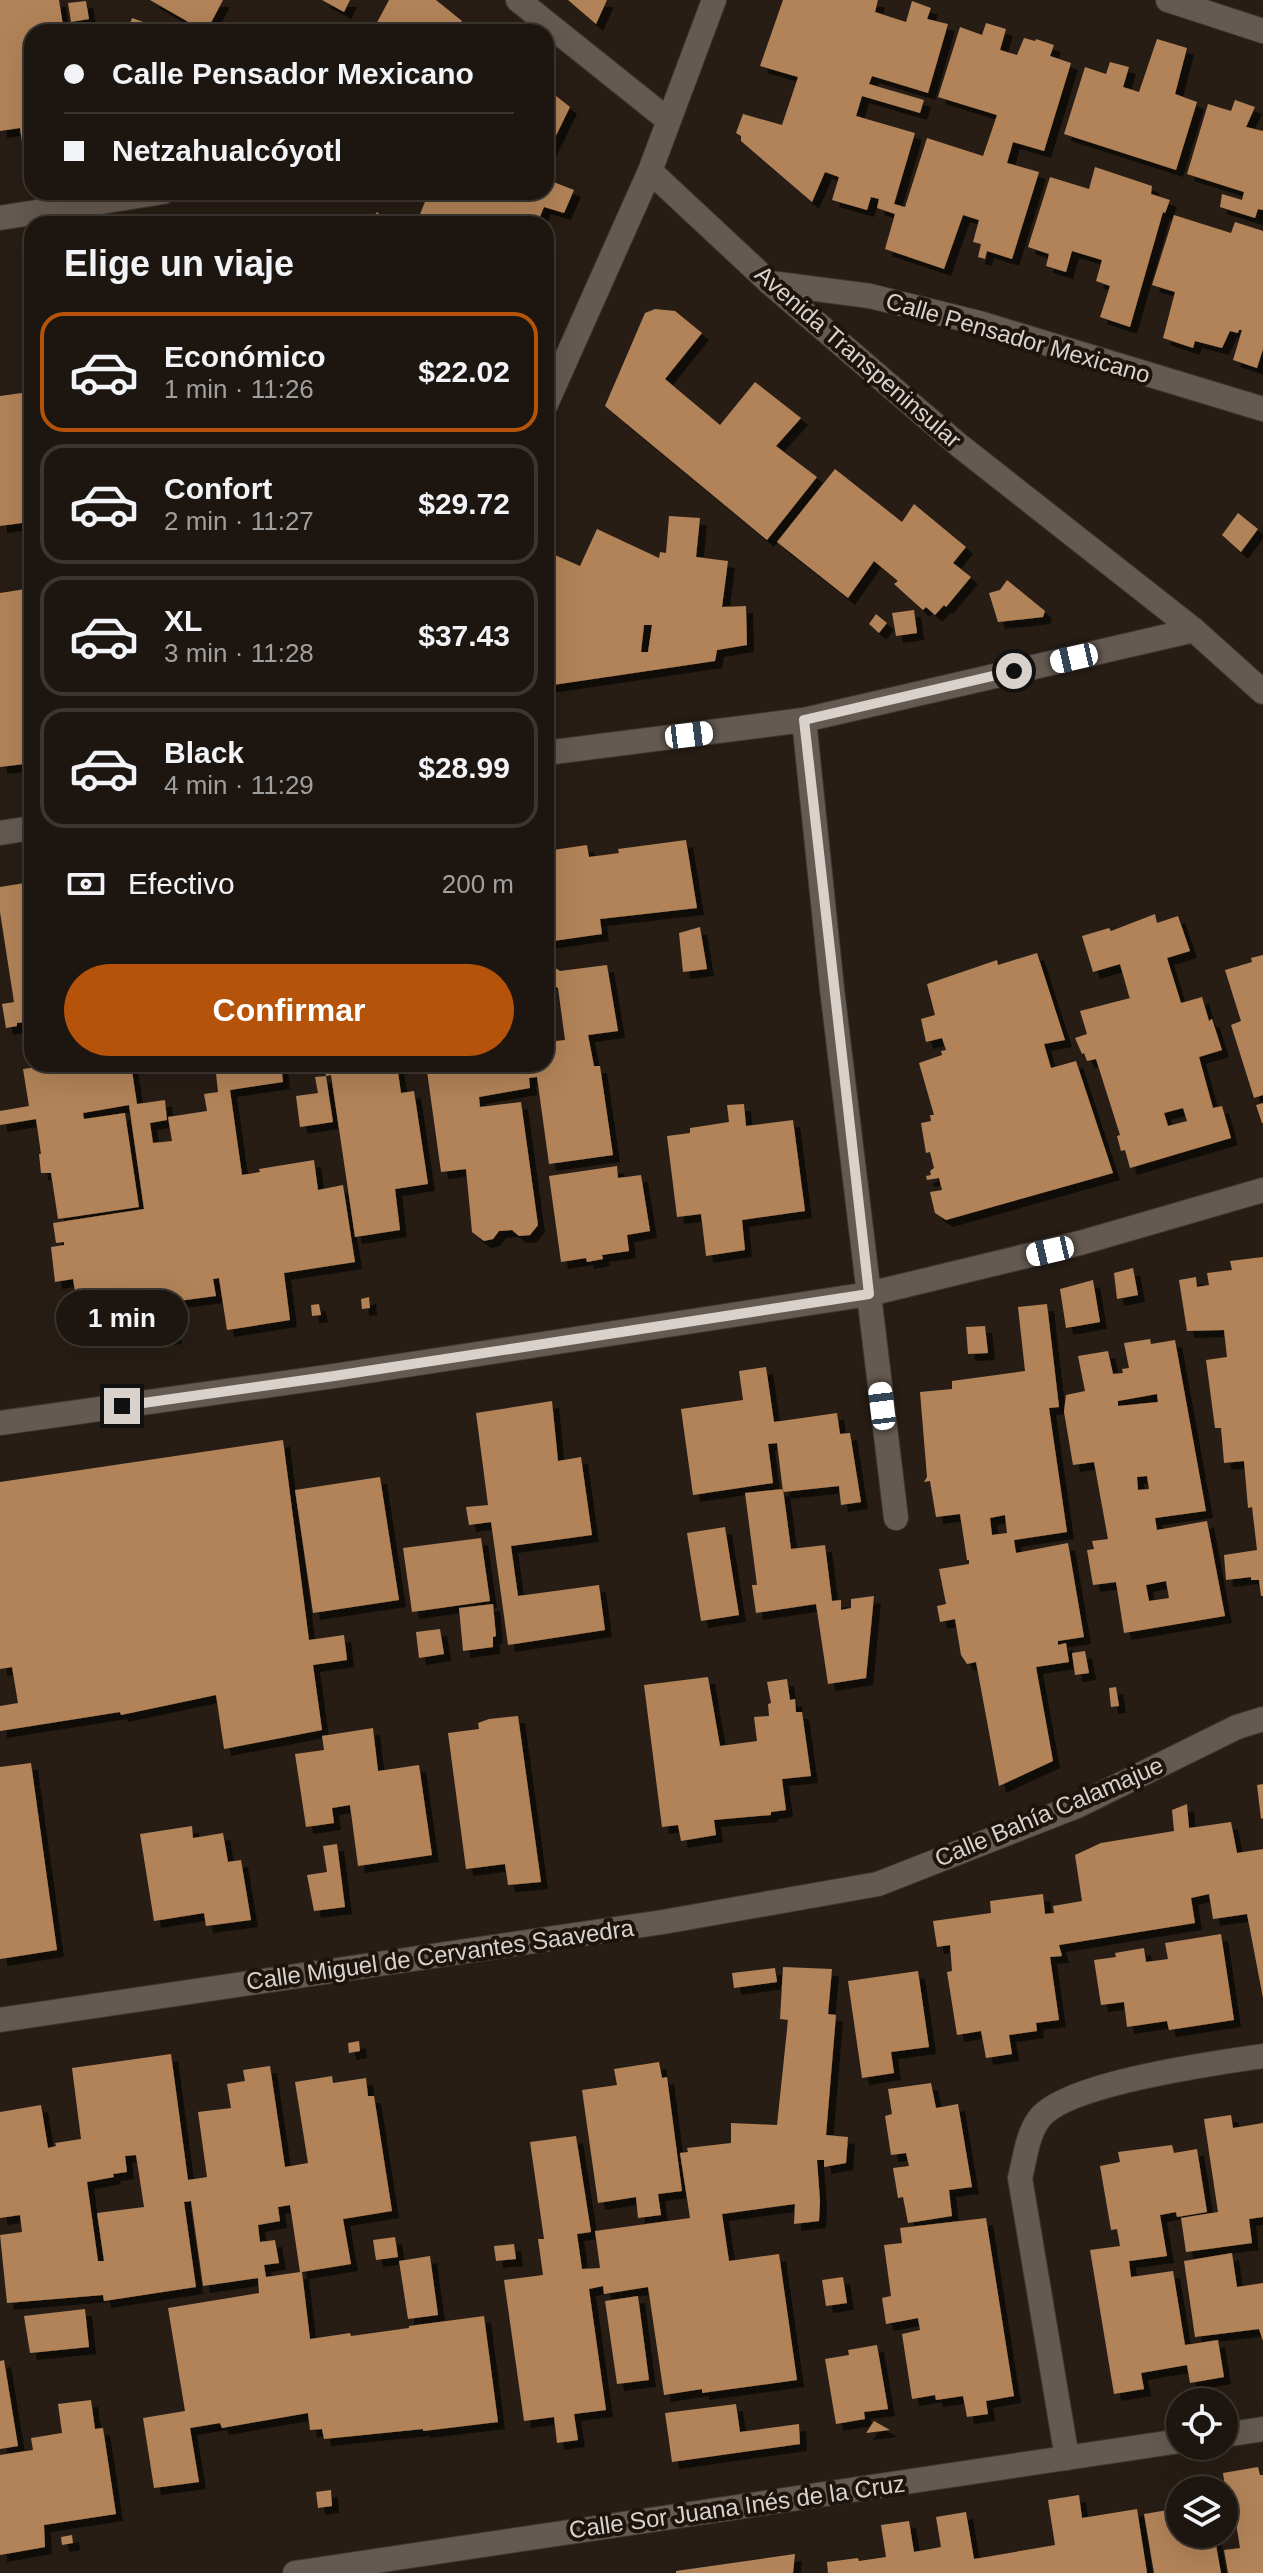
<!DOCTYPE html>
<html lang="es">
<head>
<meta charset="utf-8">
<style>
  :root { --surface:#1d1610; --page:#251f19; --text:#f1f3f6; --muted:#a09f9f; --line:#3b3530; --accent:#b45309 }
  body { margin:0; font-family:Helvetica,sans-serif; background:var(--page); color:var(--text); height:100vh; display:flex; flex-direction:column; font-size:30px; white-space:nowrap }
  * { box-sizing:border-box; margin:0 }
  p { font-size:26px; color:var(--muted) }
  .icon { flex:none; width:44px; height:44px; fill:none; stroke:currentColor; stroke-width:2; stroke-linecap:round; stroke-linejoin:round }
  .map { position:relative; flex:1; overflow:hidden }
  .side { position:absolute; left:24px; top:216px; width:530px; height:856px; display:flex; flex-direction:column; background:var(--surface); border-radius:24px; box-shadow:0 8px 32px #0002,0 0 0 2px var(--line) }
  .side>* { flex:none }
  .guide { position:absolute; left:24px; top:24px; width:530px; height:176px; border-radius:24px; box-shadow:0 8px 32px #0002,0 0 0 2px var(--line); display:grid; align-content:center; height:176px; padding:0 40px; background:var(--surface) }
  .controls { position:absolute; left:1166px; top:2388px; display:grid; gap:16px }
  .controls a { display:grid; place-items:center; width:72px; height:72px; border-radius:50%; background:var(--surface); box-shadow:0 8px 32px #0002,0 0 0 2px var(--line); font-size:40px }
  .end { position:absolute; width:36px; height:36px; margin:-18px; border:10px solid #d8d1cc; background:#111; box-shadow:0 0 0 4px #111 }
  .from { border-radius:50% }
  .bubble { position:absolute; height:56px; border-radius:28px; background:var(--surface); box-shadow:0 8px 32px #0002,0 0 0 2px var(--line); font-size:26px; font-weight:700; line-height:56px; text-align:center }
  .car { position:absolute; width:24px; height:48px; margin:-24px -12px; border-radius:10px; box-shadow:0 0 6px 2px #0007; background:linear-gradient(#fff 24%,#345 0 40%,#fff 0 76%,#345 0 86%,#fff 0) }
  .guide b { display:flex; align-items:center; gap:28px; height:76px; font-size:30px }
  .guide b+b { border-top:2px solid var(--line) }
  .guide i { width:20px; height:20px; background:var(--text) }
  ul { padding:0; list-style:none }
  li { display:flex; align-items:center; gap:24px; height:120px; margin:0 16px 12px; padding:0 24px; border:4px solid var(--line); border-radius:24px }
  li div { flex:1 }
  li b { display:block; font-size:30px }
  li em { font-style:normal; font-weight:700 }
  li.on { border-color:var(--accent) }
  li>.icon { width:72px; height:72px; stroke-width:1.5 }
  h2 { padding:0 40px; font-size:36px; line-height:96px }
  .pay { display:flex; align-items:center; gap:20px; height:88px; padding:0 40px; font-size:30px }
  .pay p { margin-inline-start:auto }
  .primary-button { display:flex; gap:16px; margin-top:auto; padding:16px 40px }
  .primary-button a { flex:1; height:92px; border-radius:48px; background:var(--accent); color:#fff; font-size:32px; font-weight:700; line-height:92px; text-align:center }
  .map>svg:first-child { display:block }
</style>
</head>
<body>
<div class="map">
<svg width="1263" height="2573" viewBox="0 0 1263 2573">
  <defs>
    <filter id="shadow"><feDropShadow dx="7" dy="7" stdDeviation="0" flood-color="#0009"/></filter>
  </defs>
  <rect width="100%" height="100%" fill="#271d15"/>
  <path fill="#b28358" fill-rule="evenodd" filter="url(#shadow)" d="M0,0H59L64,32H32V141L22,142L20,128L0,131Z
    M150,0H223L206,32Z
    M322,0H350L344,12Z
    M389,0H436L462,21L454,32H372Z
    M568,0H607L596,24Z
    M783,0H878L875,12L906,22L912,1L931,8L927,19L948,24L928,93L872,76L869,84L924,100L920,113L862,96L856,116L915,133L894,204L905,207L927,138L983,156L997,115L938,97L960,27L982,35L986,23L1006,29L1000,50L1017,55L1024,38L1035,41L1036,39L1054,45L1050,56L1071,63L1044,151L1013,142L1007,163L1039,172L1012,259L987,251L985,259L978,257L981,244L973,242L979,220L963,215L944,269L885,249L895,214L877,208L879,199L871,197L867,210L832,200L839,177L825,172L812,202L741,141V136L736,133L743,114L782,125L798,77L760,66Z
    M86,1L89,19L71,22L68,3Z
    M132,18L146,23L142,32H127Z
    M1157,39L1187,48L1175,94L1197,102L1176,170L1064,134L1085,67L1106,74L1110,62L1129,67L1123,87L1139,92Z
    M546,88L570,107L546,156Z
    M1235,100L1255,107L1246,127L1263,131V210L1258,209L1255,218L1220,207L1222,194L1242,200L1244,192L1187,174L1208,104L1231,111Z
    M1095,167L1152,186L1151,194L1170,200L1165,213L1163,212L1130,327L1100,317L1110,286L1096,281L1102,260L1072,251L1066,272L1046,266L1049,254L1028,247L1050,177L1089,189Z
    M546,179L574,190L564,213L544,207L537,224H416L429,192H546Z
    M377,212L391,224H368Z
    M1174,215L1231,233L1235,222L1263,231V349L1257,368L1233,360L1242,330H1239L1238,333L1230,331L1222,348L1195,341L1193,348L1163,338L1175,292L1152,285Z
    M655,309L675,311L702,333L665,379L720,425L755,382L801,418L776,446L817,477L767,540L605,406L645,313Z
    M22,393L28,440L32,439V491L25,492L29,522L0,526V396Z
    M835,469L902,522L914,504L966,547L953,563L971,577L946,607L944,605L935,615L926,607L923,610L894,584L898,581L874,561L848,598L777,542Z
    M1238,513L1258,529L1241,552L1222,535Z
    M669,516L700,518L696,557L728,561L722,607L746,606L747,645L717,650L715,661L546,686V556L555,555L580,566L597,529L659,558L660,552L666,553ZM644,625H652L648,652H641Z
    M1007,580L1045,611L1043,617L998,622L989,593L1000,590Z
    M32,588V763L0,767V593Z
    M914,610L917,633L896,636L892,613Z
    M876,614L887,623L879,633L869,624Z
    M686,840L697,908L600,919L602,934L546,942V851L587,845L589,857L619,853L618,849Z
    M31,882L32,1021L17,1023V1026L6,1028L2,1004L14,1002L0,912V887Z
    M1155,914L1157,923L1178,916L1190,951L1167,958L1181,1003L1202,997L1209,1021L1212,1019L1222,1050L1199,1057L1213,1108L1222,1106L1231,1138L1130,1168L1125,1150L1121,1151L1117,1136L1120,1135L1096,1059L1087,1061L1084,1053L1082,1054L1075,1038L1087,1034L1080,1011L1130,998L1129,996L1120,964L1093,972L1082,936L1109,928L1111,931ZM1183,1108L1187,1121L1168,1126L1164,1113Z
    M700,927L707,969L683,972L679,933Z
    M1037,953L1065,1040L1044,1044L1051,1068L1076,1061L1113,1173L946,1220L935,1213L930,1192L942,1190L939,1178L927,1180L926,1176L931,1175L930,1171L934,1168L930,1152L926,1153L921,1123L931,1121L930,1115H934L919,1063L942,1055L941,1051L946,1050L942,1038L926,1042L921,1019L935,1015L927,984L997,960L998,965Z
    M1263,955V1095L1254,1098L1231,1025L1241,1021L1225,970L1252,962L1251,958Z
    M549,964L560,971L607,965L618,1031L588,1035L594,1066H600L613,1155L549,1164L537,1077L529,1078L530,1088L479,1097L480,1107L521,1102L538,1225L530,1235L519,1236L512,1230L499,1231L493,1239L484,1241L472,1232L466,1169L441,1172L426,1064H546V1042L565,1040L558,988L546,980V968Z
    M58,1064H131L137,1104L165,1100L167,1120L150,1123L153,1143L172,1141L168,1117L207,1111L204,1094L218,1092L215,1064H281L283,1082L230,1090L242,1175L260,1172L259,1169L314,1160L318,1190L343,1185L355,1262L284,1273L290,1320L227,1330L219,1278L213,1279L216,1296L163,1303L161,1290L135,1293L141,1332L83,1341L73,1279L55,1282L51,1247L64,1245V1242L56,1243L53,1223L144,1209L129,1105L83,1113L84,1119L125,1113L139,1207L58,1219L51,1173H41L39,1154H41L36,1119L0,1125V1111L29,1106L23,1069Z
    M324,1064H377L378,1068L397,1065L401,1093L414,1091L428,1184L395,1189L400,1230L355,1237L331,1075L326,1076Z
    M326,1076L333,1122L300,1127L296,1096L318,1093L315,1077Z
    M1263,1103V1123H1262L1256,1105Z
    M744,1104L746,1126L793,1120L805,1211L742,1220L745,1250L706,1256L701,1214L677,1217L667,1136L690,1133V1128L729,1122L727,1105Z
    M617,1166L618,1178L641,1175L650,1231L627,1235L629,1251L602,1255L603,1259L587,1262L586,1258L561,1262L549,1176Z
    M1263,1257V1596H1261L1259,1580H1251V1577L1226,1580L1224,1555L1257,1550L1252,1507L1248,1508L1244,1461L1224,1463L1221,1428H1215L1206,1360L1227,1357L1224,1330L1187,1331L1179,1280L1196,1277L1197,1287L1209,1285L1207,1273L1232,1270L1230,1261Z
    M1133,1268L1138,1295L1117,1299L1114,1273Z
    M1093,1280L1100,1322L1066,1328L1060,1289Z
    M369,1297L370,1308L362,1309L361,1299Z
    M319,1304L321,1315L312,1316L311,1305Z
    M1047,1304L1059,1407L1049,1408L1067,1532L1014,1540L1016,1553L1068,1543L1084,1637L1058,1641V1645L1066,1643L1069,1662L1036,1667L1053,1761L999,1786L976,1662L967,1664L961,1655L955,1619L940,1622L937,1606L946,1604L939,1569L969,1564V1560H967L960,1514L936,1517L930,1481L924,1482L927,1477L920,1392L952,1389V1381L1025,1371L1018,1307ZM1005,1515L1007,1533L992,1535L990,1518Z
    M172,1315L175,1337L167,1338L165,1316Z
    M985,1326L988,1353L968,1354L966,1327Z
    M1150,1339L1151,1344L1175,1340L1206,1511L1155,1518L1157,1530L1207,1521L1225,1616L1124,1633L1116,1582L1093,1585L1087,1550L1094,1549L1092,1541L1108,1539L1094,1462L1073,1465L1064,1412L1066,1395L1085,1391L1078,1356L1108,1351L1113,1374L1123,1373L1122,1369L1129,1368L1124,1343ZM1157,1394L1158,1402L1118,1406V1401ZM1147,1476L1149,1489L1138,1490L1137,1477ZM1166,1581L1169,1598L1149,1601L1146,1585Z
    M766,1367L774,1422L837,1413L840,1434L850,1433L861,1502L841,1505L839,1486L783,1492L777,1443L768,1444L773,1483L693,1495L681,1409L743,1400L739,1371Z
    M552,1401L558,1461L581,1457L592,1535L511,1546L518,1596L599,1585L605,1630L508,1645L491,1522L469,1525L466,1507L488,1505L476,1413Z
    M283,1440L309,1640L344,1635L347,1660L313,1665L322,1730L224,1749L216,1695L121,1715L120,1712L0,1731V1706L18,1703L12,1667L0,1669V1482Z
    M380,1477L399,1600L313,1613L295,1490Z
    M783,1489L791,1549L825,1545L832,1601L841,1600V1610L851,1608V1599L874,1596L866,1678L828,1684L816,1604L756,1613L752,1585H757L745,1493Z
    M725,1527L739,1615L701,1621L687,1533Z
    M481,1538L490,1601L412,1612L403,1548Z
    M493,1604L496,1636L493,1637V1647L463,1651L459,1608Z
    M440,1629L444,1654L419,1658L416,1632Z
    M1085,1651L1089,1673L1075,1675L1072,1653Z
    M708,1677L720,1746L757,1741L754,1717L769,1716L768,1704L771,1703L767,1682L787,1679L790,1700L795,1699L796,1712H802L811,1776L782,1779L786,1810L771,1812V1815L714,1820L716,1835L681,1841L678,1825L662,1827L644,1685Z
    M1116,1687L1119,1706L1111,1707L1109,1688Z
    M518,1716L541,1882L508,1885L505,1864L466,1869L448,1733L479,1729L478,1723L489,1719Z
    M373,1728L378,1771L419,1765L432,1855L358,1866L350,1805L332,1808L334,1823L306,1827L295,1754L324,1750L322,1736Z
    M31,1763L57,1950L0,1959V1767Z
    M1263,1784V1818L1261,1819L1257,1785Z
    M1187,1804L1189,1828L1231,1822L1237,1853L1263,1849V1998L1247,1914L1213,1919L1209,1894L1191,1898L1195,1923L1059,1945L1062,1956L1050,1957L1059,2020L1036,2023L1037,2031L1009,2035L1012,2054L986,2058L981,2031L957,2035L947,1972L952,1971L950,1945L937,1947L933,1921L991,1913L990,1901L1043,1894L1045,1914L1054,1913L1053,1906L1082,1901L1075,1855L1101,1843L1174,1831L1172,1810Z
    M192,1826L193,1838L223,1833L228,1862L241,1860L251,1920L206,1926L204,1913L154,1921L140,1834Z
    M337,1844L345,1907L314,1911L307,1875L327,1872L323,1846Z
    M1221,1934L1234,2020L1169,2030L1167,2021L1127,2027L1124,2002L1101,2005L1094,1960L1116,1957L1115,1953L1144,1948L1146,1962L1168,1959L1165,1943Z
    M783,1967L832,1969L828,2014L836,2015L826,2135L848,2137L846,2163L824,2167V2160H817L820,2201L819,2221L794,2224L795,2204L722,2214L729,2261L779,2254L797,2380L702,2393V2389L664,2395L648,2287L604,2294L603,2286L589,2289L606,2410L574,2414L578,2440L557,2443L554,2417L524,2421L504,2280L543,2275L538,2239H544L530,2142L576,2136L591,2232L577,2234L582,2269L600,2268L595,2231L690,2218L680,2153L688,2152L687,2148L731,2143V2123L777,2125L788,2020L780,2019Z
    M775,1968L777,1982L734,1988L732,1973Z
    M918,1971L929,2047L891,2052L894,2073L862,2078L848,1981Z
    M359,2041L360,2051L349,2053L348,2043Z
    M171,2054L188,2180L207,2177L198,2112L231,2108L227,2084L245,2081L243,2070L270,2066L285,2167L308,2163L295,2082L332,2076L333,2083L366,2078L368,2096H374L392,2211L343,2219L351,2264L302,2272L310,2339L350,2333L351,2336L409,2328V2326L484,2316L498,2422L423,2431V2429L324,2439L322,2429L310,2430L308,2413L222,2428L220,2423L190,2428L199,2482L154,2488L143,2418L185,2411L168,2308L259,2293L258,2278L203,2286L191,2201L184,2202L196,2287L104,2301L103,2295L7,2303L0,2235L22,2232L20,2215L0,2218V2112L41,2105L48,2148L56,2146L55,2143L81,2139L72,2068ZM136,2155L144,2207L97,2213L104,2261H98L87,2182L114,2177L113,2174L127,2172L125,2156ZM290,2205L300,2272L266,2277L264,2265L279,2263L275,2240L260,2242L258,2225L280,2221L278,2207Z
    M659,2062L662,2078L667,2077L682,2191L658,2194L661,2215L638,2218L636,2197L598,2203L582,2090L617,2085L614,2069Z
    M931,2083L936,2108L958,2104L972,2187L949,2190L952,2216L908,2223L903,2197L898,2198L893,2168L909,2166L906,2153L891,2155L885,2116L892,2114L888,2089Z
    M1231,2115L1233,2128L1263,2123V2217L1249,2219L1252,2243L1186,2252L1181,2218L1218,2212L1204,2119Z
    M1172,2145L1174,2153L1197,2149L1207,2212L1177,2217L1176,2212L1160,2215L1167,2256L1129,2261L1131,2277L1173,2271L1185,2345L1218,2340L1224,2377L1190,2383L1187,2365L1141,2373L1144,2389L1114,2394L1090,2250L1120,2246L1117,2229L1111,2230L1100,2166L1120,2162L1118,2152Z
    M986,2218L1014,2396L986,2401L988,2414L967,2417L963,2396L936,2400L935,2395L912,2399L902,2334L920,2330L918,2318L886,2324L882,2298L891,2296L884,2245L902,2243L900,2228Z
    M395,2237L398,2257L376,2260L373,2240Z
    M514,2244L516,2259L496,2261L494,2246Z
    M1232,2253L1237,2287L1263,2283V2341L1259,2329L1195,2337L1184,2261Z
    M430,2256L438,2315L408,2319L399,2261Z
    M843,2277L847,2303L826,2306L822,2280Z
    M638,2296L649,2380L617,2384L605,2301Z
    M85,2309L89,2347L30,2353L24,2316Z
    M877,2345L888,2409L864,2412L865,2419L836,2424L825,2359L849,2355L848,2350Z
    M4,2360L18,2446L0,2449V2361Z
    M91,2400L95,2429L103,2428L116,2514L44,2525L45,2547L0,2555V2455L33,2450L31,2438L62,2433L58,2404Z
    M736,2404L740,2432L799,2424L800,2444L672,2462L665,2413Z
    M874,2421L890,2430L866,2433Z
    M1258,2467L1260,2475H1263V2573H1228L1224,2550L1240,2548L1235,2517L1224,2519L1225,2488L1223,2473Z
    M331,2490L332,2506L318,2508L316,2492Z
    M1079,2495L1082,2518L1137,2509L1147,2573H828L827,2562L858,2558L859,2561L886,2557L881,2525L909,2521L914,2552L941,2547L936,2517L966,2512L974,2559L1055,2545L1048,2500Z
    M1180,2508V2534H1214L1221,2573H1154L1144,2514Z
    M72,2535L73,2543L62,2545L61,2537Z
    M795,2554L793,2573H676V2571Z"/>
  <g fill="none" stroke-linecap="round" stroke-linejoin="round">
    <g stroke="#3f3733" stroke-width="26">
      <path id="street" d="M1168,0L1263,31
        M0,218L163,192
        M770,283L870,296L979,323L1263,409
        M804,720L832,989L896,1518
        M546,753L804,720L1194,630
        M0,1423L334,1376L869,1294L1080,1243L1263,1190
        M0,2020L663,1922L878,1884L1077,1806L1237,1727L1263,1719
        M1224,2435L1263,2429
        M1067,2458L1020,2178C1025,2159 1027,2135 1039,2119C1065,2083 1216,2063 1263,2056
        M295,2573L1180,2441"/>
    </g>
    <g stroke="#3f3733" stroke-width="26">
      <path id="secondary" d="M518,0L668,120
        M714,0L650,171L770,283L960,446L1194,630L1263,692
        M546,404L650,171
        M0,833L32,828"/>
    </g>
    <use href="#street" stroke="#655a51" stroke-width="24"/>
    <use href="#secondary" stroke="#655a51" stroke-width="24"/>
  </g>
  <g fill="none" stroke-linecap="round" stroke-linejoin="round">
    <path stroke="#d8d1cc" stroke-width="10" d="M122,1406L334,1376L869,1294L804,720L1014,671"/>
  </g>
  <g text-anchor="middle" stroke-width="8" stroke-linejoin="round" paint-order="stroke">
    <g font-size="24" fill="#d8d1cc" stroke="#1d140d">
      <text transform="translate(1018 338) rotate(16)" y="8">Calle Pensador Mexicano</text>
      <text transform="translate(858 357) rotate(41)" y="8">Avenida Transpeninsular</text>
      <text transform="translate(1049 1812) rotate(-23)" y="8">Calle Bahía Calamajue</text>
      <text transform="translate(440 1955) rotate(-8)" y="8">Calle Miguel de Cervantes Saavedra</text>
      <text transform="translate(737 2507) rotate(-8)" y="8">Calle Sor Juana Inés de la Cruz</text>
    </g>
  </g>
</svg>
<div class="controls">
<a><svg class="icon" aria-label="locate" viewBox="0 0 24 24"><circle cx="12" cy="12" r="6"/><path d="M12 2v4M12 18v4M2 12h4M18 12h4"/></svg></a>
<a><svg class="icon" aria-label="layers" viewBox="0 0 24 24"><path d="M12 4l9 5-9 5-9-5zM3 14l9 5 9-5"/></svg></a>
</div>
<i class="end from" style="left:1014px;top:671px"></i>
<i class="end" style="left:122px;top:1406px"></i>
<div class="bubble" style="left:56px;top:1290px;width:132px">1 min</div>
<i class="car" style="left:1074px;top:658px;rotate:257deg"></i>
<i class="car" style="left:689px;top:735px;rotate:83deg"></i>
<i class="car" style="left:1050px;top:1251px;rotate:257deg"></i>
<i class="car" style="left:882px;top:1406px;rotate:353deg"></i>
<div class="guide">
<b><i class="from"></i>Calle Pensador Mexicano</b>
<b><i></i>Netzahualcóyotl</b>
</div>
<section class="side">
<h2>Elige un viaje</h2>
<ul>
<li class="on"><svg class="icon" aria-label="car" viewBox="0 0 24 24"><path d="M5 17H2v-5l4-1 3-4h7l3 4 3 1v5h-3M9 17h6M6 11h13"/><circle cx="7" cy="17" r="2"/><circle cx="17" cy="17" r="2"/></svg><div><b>Económico</b><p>1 min · 11:26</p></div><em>$22.02</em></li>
<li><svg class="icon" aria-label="car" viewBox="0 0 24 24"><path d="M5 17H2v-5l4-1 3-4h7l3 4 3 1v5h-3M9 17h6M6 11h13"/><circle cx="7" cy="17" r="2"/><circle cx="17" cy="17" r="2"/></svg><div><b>Confort</b><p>2 min · 11:27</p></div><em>$29.72</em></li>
<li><svg class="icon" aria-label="car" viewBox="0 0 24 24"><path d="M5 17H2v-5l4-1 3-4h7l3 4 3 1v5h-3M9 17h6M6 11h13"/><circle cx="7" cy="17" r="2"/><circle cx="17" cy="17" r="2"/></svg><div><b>XL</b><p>3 min · 11:28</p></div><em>$37.43</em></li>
<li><svg class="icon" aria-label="car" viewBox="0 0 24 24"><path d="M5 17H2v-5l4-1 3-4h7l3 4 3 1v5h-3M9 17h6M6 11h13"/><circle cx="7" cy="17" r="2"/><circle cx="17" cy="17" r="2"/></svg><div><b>Black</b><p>4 min · 11:29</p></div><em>$28.99</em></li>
</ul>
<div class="pay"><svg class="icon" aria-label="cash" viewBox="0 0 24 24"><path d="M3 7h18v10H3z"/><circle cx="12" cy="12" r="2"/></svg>Efectivo<p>200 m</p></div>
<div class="primary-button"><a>Confirmar</a></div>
</section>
</div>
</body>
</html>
